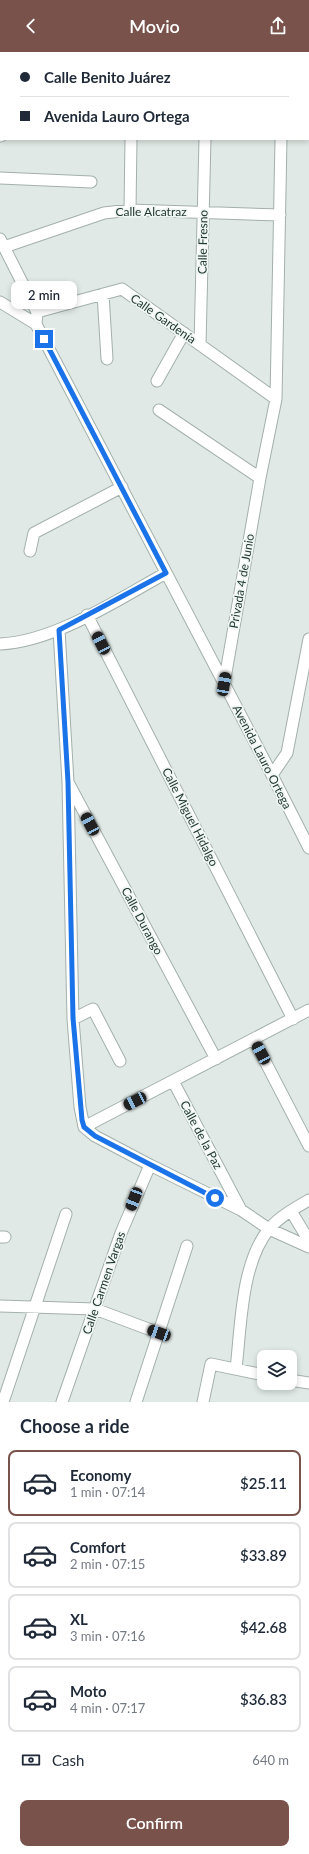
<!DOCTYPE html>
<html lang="en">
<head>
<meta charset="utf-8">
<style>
  :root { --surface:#fff; --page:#f2f2f3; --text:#1f2937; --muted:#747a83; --line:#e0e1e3; --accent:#78524b }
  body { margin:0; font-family:Lato,sans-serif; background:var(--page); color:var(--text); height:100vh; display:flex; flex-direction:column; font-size:15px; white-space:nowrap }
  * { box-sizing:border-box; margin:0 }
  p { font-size:13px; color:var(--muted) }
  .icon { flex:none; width:22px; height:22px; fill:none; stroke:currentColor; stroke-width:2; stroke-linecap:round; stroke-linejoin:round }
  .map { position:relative; height:1350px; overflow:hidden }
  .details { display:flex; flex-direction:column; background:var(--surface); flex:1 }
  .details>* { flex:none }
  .top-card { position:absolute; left:0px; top:0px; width:309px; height:88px; box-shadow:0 2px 6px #0003; display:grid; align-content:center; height:88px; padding:0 20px; background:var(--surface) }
  .controls { position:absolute; left:257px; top:1298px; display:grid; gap:8px }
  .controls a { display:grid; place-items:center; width:40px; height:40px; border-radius:8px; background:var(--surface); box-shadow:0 2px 6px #0003; font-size:20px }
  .end { position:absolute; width:18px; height:18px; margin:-9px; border:5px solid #1a73e8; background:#fff; box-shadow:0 0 0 2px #fff }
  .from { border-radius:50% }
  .bubble { position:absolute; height:28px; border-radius:8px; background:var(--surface); box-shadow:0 2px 6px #0003; font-size:13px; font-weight:600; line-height:28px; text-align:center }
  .car { position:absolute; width:12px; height:24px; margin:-12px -6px; border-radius:5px; box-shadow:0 0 3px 1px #0007; background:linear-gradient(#222 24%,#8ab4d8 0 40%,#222 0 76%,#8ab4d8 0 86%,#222 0) }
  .top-card b { display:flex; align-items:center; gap:14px; height:38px; font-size:15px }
  .top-card b+b { border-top:1px solid var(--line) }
  .top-card i { width:10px; height:10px; background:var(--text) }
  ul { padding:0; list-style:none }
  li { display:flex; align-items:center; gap:12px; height:66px; margin:0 8px 6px; padding:0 12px; border:2px solid var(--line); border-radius:8px }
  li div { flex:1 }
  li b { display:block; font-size:15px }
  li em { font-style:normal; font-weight:600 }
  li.active { border-color:var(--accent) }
  li>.icon { width:36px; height:36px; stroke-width:1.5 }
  h2 { padding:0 20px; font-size:18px; line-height:48px }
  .pay { display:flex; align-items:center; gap:10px; height:44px; padding:0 20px; font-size:15px }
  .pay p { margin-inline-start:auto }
  .action { display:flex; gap:8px; margin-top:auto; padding:8px 20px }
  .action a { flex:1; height:46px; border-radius:8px; background:var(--accent); color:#fff; font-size:16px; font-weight:600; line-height:46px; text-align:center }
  header { display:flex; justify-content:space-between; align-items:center; height:52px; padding:0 20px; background:var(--accent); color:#fff; font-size:18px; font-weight:600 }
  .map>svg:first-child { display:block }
</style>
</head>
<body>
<header><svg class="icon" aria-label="back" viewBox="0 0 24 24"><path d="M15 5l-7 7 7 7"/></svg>Movio<svg class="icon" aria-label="share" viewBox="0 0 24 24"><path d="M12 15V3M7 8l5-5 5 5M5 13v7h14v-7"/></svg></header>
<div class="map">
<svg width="309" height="1350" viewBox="0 0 309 1350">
  <rect width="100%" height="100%" fill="#e0e9e5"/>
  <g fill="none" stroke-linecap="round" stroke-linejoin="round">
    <g stroke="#a3b0ac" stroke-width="13">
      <path id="minor" d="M144,1V0
        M207,1V0
        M0,47V53
        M0,84H1
        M0,126L91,130
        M130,158L131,87
        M0,187L37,260L36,272L38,276L272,723L309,796
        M4,195L104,161L130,158L280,163
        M103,242L107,307
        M0,250L36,272
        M37,260L122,237L276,347
        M200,293L205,87
        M157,329L184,281
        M159,358L260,426
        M30,499L34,481L122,435
        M87,563L293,967
        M59,578L68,730L73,967L80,1055L84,1075L95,1084L150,1113L241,1158L269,1177L309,1195
        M0,592C54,590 119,547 166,521
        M224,632L260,426L276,347L281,87
        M272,723L287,701L309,587
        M69,732L216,1007
        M73,967L93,957L120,1009
        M254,988L309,1094
        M173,1029L241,1158
        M84,1075L309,958
        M291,1159L309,1189
        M0,1185H5
        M0,1254L95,1257L159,1281
        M236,1317C241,1274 241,1211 269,1177C279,1165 295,1156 309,1148
        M290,1328L309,1331
        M3,1350L66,1162
        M62,1350L121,1181L150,1113
        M136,1350L187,1194
        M203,1350L211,1312L264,1323"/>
    </g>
    <use href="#minor" stroke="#fff" stroke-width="11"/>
  </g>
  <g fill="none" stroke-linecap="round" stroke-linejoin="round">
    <path stroke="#1a73e8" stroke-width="5" d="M44,287L166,521L59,578L68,730L73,966L82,1068L84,1075L95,1084L215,1146"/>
  </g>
  <g text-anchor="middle" stroke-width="3.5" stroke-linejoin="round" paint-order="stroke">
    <g font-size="12" fill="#223832" stroke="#f0f6f3">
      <text x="151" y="164">Calle Alcatraz</text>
      <text transform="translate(203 190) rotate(-89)" y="4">Calle Fresno</text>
      <text transform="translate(163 267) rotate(35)" y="4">Calle Gardenía</text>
      <text transform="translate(242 529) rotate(-80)" y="4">Privada 4 de Junio</text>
      <text transform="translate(262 705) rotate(63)" y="4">Avenida Lauro Ortega</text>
      <text transform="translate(190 765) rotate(63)" y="4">Calle Miguel Hidalgo</text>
      <text transform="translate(142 869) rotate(62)" y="4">Calle Durango</text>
      <text transform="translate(201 1083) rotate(62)" y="4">Calle de la Paz</text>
      <text transform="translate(104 1231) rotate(-71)" y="4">Calle Carmen Vargas</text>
    </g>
  </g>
</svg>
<div class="controls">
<a><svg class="icon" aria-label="layers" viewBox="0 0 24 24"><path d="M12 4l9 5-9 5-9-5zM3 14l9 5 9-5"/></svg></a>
</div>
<i class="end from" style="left:215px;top:1146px"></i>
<i class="end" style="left:44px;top:287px"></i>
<div class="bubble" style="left:11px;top:229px;width:66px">2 min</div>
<i class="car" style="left:101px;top:591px;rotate:333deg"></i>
<i class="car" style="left:224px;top:632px;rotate:10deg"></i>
<i class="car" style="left:90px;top:772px;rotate:332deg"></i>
<i class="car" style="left:261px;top:1001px;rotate:332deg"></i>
<i class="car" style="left:135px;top:1049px;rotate:243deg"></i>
<i class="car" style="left:134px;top:1147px;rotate:201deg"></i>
<i class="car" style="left:159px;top:1281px;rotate:290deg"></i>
<div class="top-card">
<b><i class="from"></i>Calle Benito Juárez</b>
<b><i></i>Avenida Lauro Ortega</b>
</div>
</div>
<section class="details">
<h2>Choose a ride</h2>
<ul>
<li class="active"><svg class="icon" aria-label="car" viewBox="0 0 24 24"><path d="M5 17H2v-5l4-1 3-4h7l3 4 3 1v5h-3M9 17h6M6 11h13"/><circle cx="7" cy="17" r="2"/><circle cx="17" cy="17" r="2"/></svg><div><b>Economy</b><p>1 min · 07:14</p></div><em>$25.11</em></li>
<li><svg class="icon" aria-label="car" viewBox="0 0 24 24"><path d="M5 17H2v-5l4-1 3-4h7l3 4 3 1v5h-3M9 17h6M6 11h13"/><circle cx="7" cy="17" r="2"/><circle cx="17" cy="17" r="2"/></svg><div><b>Comfort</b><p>2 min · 07:15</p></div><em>$33.89</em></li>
<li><svg class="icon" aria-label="car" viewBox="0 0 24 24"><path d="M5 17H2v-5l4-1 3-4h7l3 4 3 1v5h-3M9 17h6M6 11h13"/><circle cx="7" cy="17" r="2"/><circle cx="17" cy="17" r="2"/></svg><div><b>XL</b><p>3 min · 07:16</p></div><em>$42.68</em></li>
<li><svg class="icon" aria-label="car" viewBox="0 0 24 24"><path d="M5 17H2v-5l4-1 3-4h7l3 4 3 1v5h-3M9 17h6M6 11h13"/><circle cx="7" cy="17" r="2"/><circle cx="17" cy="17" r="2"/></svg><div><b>Moto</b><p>4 min · 07:17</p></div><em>$36.83</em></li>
</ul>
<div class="pay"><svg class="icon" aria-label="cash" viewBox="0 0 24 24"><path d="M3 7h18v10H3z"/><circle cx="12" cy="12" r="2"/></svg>Cash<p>640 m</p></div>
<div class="action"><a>Confirm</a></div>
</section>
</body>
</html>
